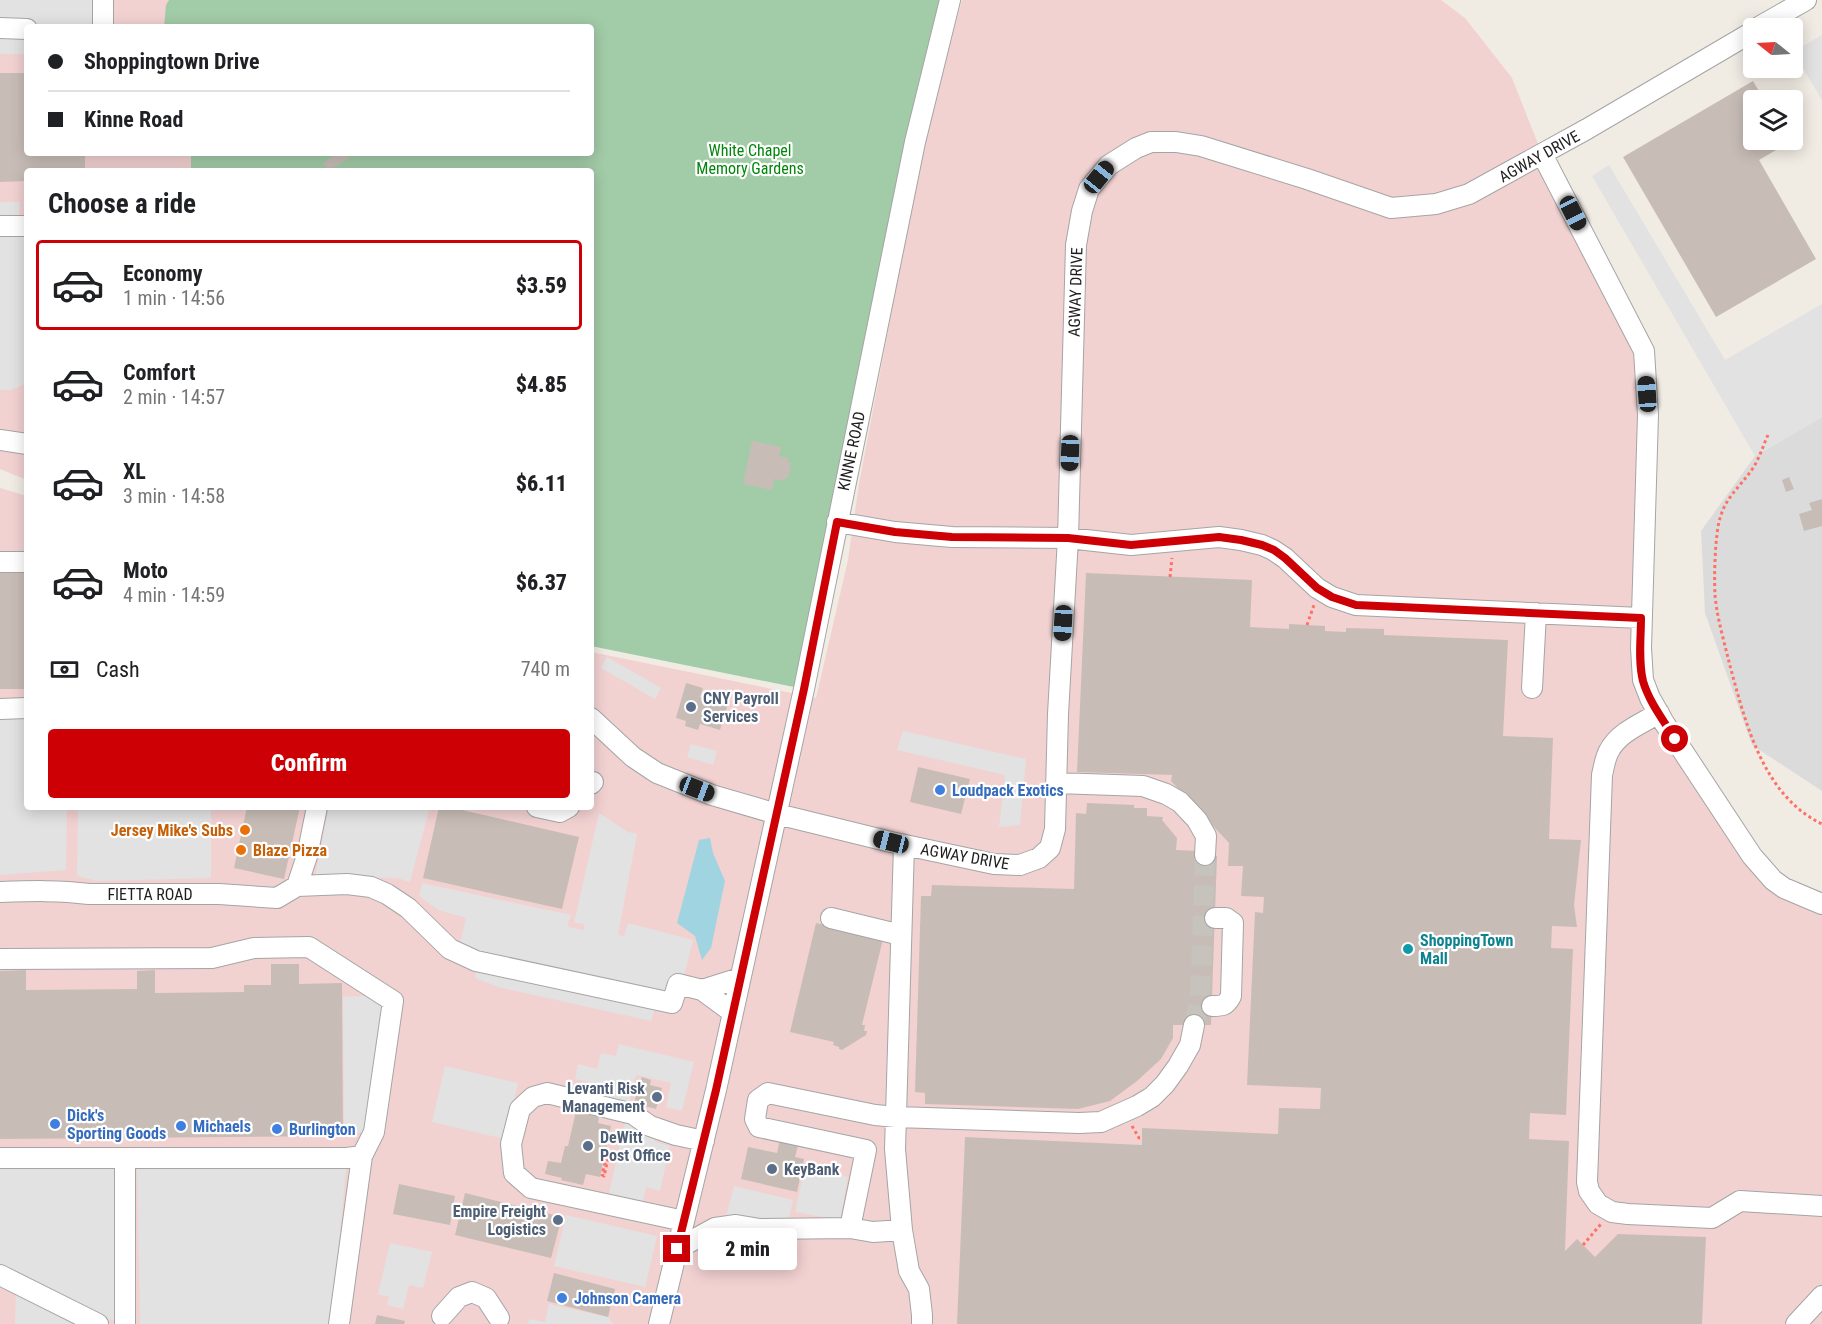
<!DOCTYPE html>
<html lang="en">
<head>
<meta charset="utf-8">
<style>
  :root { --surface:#fff; --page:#f2f2f2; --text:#202124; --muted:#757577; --line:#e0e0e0; --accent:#cc0005 }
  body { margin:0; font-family:"Roboto Condensed",sans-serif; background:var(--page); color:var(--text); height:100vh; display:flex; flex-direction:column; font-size:22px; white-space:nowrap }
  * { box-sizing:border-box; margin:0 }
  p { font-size:20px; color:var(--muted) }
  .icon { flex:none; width:33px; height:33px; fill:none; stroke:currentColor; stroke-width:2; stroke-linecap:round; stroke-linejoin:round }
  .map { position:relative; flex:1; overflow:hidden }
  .drawer { position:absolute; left:24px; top:168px; width:570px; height:642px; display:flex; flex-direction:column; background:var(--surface); border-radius:6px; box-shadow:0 3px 15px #0003 }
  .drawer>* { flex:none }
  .banner { position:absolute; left:24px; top:24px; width:570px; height:132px; border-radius:6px; box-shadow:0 3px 15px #0003; display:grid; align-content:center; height:132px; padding:0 24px; background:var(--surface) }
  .needle { width:39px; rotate:288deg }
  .buttons { position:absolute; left:1743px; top:18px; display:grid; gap:12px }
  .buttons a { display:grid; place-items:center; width:60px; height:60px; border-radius:6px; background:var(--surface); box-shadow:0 3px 15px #0003; font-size:30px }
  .end { position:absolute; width:27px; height:27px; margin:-14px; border:8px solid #cc0005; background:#fff; box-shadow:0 0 0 3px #fff }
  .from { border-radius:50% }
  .bubble { position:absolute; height:42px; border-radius:6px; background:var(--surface); box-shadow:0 3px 15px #0003; font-size:20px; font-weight:800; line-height:42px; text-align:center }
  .car { position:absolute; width:18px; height:36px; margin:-18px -9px; border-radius:8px; box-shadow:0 0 4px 2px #0007; background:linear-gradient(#222 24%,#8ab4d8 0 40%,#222 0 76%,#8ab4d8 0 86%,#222 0) }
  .banner b { display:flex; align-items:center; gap:21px; height:57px; font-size:22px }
  .banner b+b { border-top:2px solid var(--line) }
  .banner i { width:15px; height:15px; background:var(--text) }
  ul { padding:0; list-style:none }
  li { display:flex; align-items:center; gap:18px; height:90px; margin:0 12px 9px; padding:0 12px; border:3px solid transparent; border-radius:6px }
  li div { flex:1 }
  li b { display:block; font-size:22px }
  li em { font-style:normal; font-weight:800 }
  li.on { border-color:var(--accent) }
  li>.icon { width:54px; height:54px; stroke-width:1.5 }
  h2 { padding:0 24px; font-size:27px; line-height:72px }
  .pay { display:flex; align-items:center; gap:15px; height:66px; padding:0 24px; font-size:22px }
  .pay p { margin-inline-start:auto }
  .action { display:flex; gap:12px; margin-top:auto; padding:12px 24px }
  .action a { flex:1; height:69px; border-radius:6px; background:var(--accent); color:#fff; font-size:24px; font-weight:800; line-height:69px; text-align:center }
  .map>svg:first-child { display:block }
</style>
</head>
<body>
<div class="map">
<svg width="1822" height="1324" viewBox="0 0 1822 1324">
  <rect width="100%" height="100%" fill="#f0ebe3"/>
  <path fill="#dcdbdb" d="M1822,417V791L1752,745L1705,613L1701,531L1755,456Z"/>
  <path fill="#f2d1d1" d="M0,0H169L164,27H27V153H191V171H27V480L0,469Z
    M962,0H1441L1465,18L1512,78L1542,154L1644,351L1643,680L1752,856L1822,904V1324H0V488L27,496V807H591V652L816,698L848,560L859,484L924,141Z"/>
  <path fill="#a2cba7" d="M169,0H950L804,689L591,646V171H191V153H591V27H164L166,5Z"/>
  <path fill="#e2e2e2" d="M0,0H114L113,27H27V54H0Z
    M1822,35V100L1793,52Z
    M1609,165L1725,360L1822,304V417L1755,456L1592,176Z
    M0,202H20L19,217H27V383L11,390H0Z
    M607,657L661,688L655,699L601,668Z
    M27,708V807H67L66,870L0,875V709Z
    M903,731L1026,759L1020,825L999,827L1005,775L897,750Z
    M691,744L717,751L713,765L687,757Z
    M78,807H211V878L97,881L77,876Z
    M329,807H430L410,882L397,878L315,876Z
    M599,813L628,832L637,834L618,935L624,936L628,923L693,940L675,1013L655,1007L651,1021L498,987L475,978L478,965L460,943L466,918L438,910L419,896L422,883L571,915L568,923L569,927L584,930V924L574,923Z
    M383,995L393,1001L374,1132L344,1133L343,997Z
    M619,1044L694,1062L682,1111L666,1107L671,1083L636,1075L629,1105L587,1095L589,1082L575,1079L578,1064L597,1069L601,1053L616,1056Z
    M445,1066L518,1083L505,1139L432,1122Z
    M625,1123L638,1126L648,1132L656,1142L670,1146L660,1191L646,1187L643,1201L609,1193Z
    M0,1158H116L114,1320L80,1318L78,1324H15L16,1290L0,1284Z
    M137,1158H347L334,1299L328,1324H140Z
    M805,1167L848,1177L840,1220L795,1212Z
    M734,1186L793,1200L789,1217L758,1224L726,1216Z
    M566,1215L657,1236L645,1287L554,1266Z
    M390,1243L432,1252L423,1288L409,1285L403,1309L387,1305L389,1297L378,1294Z
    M549,1304L608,1317L613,1324H528L530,1319L545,1322Z"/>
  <path fill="#a0d4e1" d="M710,838L713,853L725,881L711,948L702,960L695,936L677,923L699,840Z"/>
  <path fill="#c8bdb6" d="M0,73H27V153H85V171H27V181L0,182Z
    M1753,81L1764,100H1754V140H1786L1788,143L1759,160L1816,259L1716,317L1623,157Z
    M338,153H345L349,158L328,171L323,163Z
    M752,441L781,447L779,456L789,458L788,462L791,463L788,478H785L784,481L774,479L772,490L743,484Z
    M1789,477L1794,489L1786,492L1782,480Z
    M1822,499V526L1804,531L1799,514L1812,510L1809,503Z
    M0,568H26L27,689H0Z
    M1086,573L1252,580L1250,627L1289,629V624L1325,626V631L1346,632V628L1384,629V635L1508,640L1503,736L1553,738L1549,839L1581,840L1574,905L1577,927L1552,926L1551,948L1573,949L1566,1115L1530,1113L1529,1139L1569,1141L1565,1251L1577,1239L1595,1257L1618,1234L1706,1237L1702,1324H957L965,1137L1142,1145V1128L1278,1134L1279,1108L1320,1109L1321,1088L1247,1085L1255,912L1263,913L1264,897L1241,896L1243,866H1228L1229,843L1171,781L1172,775L1077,772Z
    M686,683L703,688L700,697L728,704L720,730L700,724L698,730L685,726L686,721L676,718Z
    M918,767L970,779L961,814L910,802Z
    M1087,803L1134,805V808H1147V816L1163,817L1162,820L1177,838L1176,850L1200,851V855L1217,856L1211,1025H1173V1038L1161,1059L1137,1081L1110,1101L1078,1109L925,1104V1093L915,1092L921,896H931L932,885L1074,889L1076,813L1086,814Z
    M247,807H300L284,879L234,868Z
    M439,807H449L579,837L562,909L423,878Z
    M816,923L883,939L862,1025H865L864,1031H867L866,1035L842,1050L839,1049V1047L833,1045L834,1042L790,1032Z
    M271,964H299V984L342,983L343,1136L0,1139V971L26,970V990L137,989V971L155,970V993L244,992V985H271Z
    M642,1077L651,1080L650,1085L662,1088L656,1109L634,1103Z
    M577,1107L600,1112L598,1123L611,1126L600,1177L586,1174L583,1185L561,1180L562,1178L545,1174L548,1161L561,1163L565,1146H568Z
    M781,1134L800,1138L795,1157L804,1159L797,1192L741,1179L748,1147L777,1153Z
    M399,1184L455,1196L450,1225L393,1214Z
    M465,1193L562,1217L551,1258L455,1235Z
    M554,1273L615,1289L608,1317L547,1301Z
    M377,1315L405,1321L404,1324H375Z"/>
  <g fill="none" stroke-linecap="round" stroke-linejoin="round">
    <path stroke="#c6c2bc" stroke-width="20" stroke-dasharray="20 10" stroke-linecap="butt" d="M1194,1025L1200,996L1205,855"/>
    <g stroke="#a5a5a5" stroke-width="22">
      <path id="minor" d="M103,27V0
        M0,28L27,29
        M1757,28L1806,0
        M1542,154L1644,351L1648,415L1641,648L1643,680L1650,698L1663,721L1752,856L1773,880L1784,888L1822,904
        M0,226H27
        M0,440L27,444
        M837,522L895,532L952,537L1068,538L1131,545L1219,537L1241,540L1262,545L1273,550L1285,558L1317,588L1332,597L1356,605L1641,618
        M0,562H27
        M1532,688L1536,613
        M0,709L27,708
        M1659,713C1641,724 1619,732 1609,751C1605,758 1604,767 1602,775L1587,1182L1589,1191L1598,1204L1612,1212L1628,1214L1712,1218L1740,1201L1822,1206
        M591,718L633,757L657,773L712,795L777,814L891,842L994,864L1020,865L1039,858L1050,848L1055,829L1058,714L1068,538L1076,245L1082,211L1089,189L1109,165L1136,148L1151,142H1176L1201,146L1307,179L1391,208L1436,204L1469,194L1587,129L1754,31
        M1056,783L1143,786L1166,794L1180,802L1197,820L1206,836L1205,855
        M591,784L593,782
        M537,807L560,812L569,807
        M904,845L895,1149L902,1230L909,1271L919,1289L922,1315V1324
        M297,886L307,856L317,807
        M0,892C30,891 59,890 89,894H219L277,898L297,886L347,884L371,887L387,894L408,908L450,949L476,961L672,1003L678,984L702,990L732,1012
        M831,918L901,935
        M0,959L212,958L254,948L309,947L393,1001L374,1132L362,1156L339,1324
        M702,990L740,978
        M1212,1006C1222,1006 1226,1006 1231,996L1233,923L1226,918H1215
        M0,1158H347L362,1156
        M684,1221L531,1188L514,1173L511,1144L520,1109L533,1097L547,1093L633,1114L650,1126L676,1135L704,1141
        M850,1228L866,1150L759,1127L755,1119L758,1100L768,1093L875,1115L896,1117L1079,1123L1101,1122L1137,1106L1152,1097L1165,1084L1178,1066L1190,1045L1194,1025
        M677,1249L715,1228L736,1225L760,1229L850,1228L873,1232L902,1230
        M0,1275L98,1324
        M442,1316L459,1297L472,1292L486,1298L499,1318
        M125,1324V1158
        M659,1324L716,1090L804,689L915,142L950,0
        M1796,1324L1822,1296"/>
    </g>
    <path stroke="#ff7165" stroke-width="3" stroke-dasharray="3 3" stroke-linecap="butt" d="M1768,435C1763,446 1759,459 1753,468C1738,490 1723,498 1718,527C1715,545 1714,576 1715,595C1717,618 1724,641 1729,662C1745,721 1762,795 1822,824
      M1170,577L1172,558
      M1307,625L1314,605
      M1132,1126L1139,1138H1142
      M606,1151L616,1153
      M608,1151L602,1175L604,1176L609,1155L615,1157
      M1583,1245L1601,1224"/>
    <use href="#minor" stroke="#fff" stroke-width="20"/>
  </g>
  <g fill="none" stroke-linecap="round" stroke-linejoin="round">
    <path stroke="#cc0005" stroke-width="8" d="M677,1249L716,1090L804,689L837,522L895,532L952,537L1068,538L1131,545L1219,537L1241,540L1262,545L1274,550L1285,558L1317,588L1332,597L1356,605L1641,618C1641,638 1638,661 1643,681C1649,702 1664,721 1675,739"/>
  </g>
  <g fill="#5c6f8a" stroke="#fff" stroke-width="2">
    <circle cx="691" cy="707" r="6"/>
    <circle cx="657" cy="1097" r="6"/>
    <circle cx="588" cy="1146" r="6"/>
    <circle cx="772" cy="1169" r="6"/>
    <circle cx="558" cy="1220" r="6"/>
  </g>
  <g fill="#3f7fe0" stroke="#fff" stroke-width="2">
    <circle cx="940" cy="790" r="6"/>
    <circle cx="55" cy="1124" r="6"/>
    <circle cx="181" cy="1126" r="6"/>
    <circle cx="277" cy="1129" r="6"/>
    <circle cx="562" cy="1298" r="6"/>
  </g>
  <g fill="#e8710a" stroke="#fff" stroke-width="2">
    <circle cx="245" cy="830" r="6"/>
    <circle cx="241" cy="850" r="6"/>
  </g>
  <circle fill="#0f9aa8" stroke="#fff" stroke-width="2" cx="1408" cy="949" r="6"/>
  <g text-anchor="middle" stroke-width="4.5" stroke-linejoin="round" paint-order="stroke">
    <g font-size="16" fill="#02860a" stroke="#fff">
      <text x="750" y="156">White Chapel<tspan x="750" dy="18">Memory Gardens</tspan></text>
    </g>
    <g font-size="16" fill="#1e1e1e" stroke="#fff">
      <text transform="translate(1539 156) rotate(-29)" y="6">AGWAY DRIVE</text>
      <text transform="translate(1075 292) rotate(-88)" y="6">AGWAY DRIVE</text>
      <text transform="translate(851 451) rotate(-78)" y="6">KINNE ROAD</text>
      <text transform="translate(965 856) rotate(10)" y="6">AGWAY DRIVE</text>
      <text x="150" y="900">FIETTA ROAD</text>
    </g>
    <g font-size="16" font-weight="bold" fill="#4e5e75" stroke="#fff" text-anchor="start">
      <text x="703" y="704">CNY Payroll<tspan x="703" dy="18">Services</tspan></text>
      <text x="645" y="1094" text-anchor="end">Levanti Risk<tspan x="645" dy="18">Management</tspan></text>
      <text x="600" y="1143">DeWitt<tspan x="600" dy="18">Post Office</tspan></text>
      <text x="784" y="1175">KeyBank</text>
      <text x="546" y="1217" text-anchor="end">Empire Freight<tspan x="546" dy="18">Logistics</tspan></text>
    </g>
    <g font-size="16" font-weight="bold" fill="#366cbe" stroke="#fff" text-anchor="start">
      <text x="952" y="796">Loudpack Exotics</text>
      <text x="67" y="1121">Dick's<tspan x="67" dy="18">Sporting Goods</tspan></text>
      <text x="193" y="1132">Michaels</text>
      <text x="289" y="1135">Burlington</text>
      <text x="574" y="1304">Johnson Camera</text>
    </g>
    <g font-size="16" font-weight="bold" fill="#c56008" stroke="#fff" text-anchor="end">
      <text x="233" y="836">Jersey Mike's Subs</text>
      <text x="253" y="856" text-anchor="start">Blaze Pizza</text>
    </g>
    <g font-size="16" font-weight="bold" fill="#0d838f" stroke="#fff" text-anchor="start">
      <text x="1420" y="946">ShoppingTown<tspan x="1420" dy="18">Mall</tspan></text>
    </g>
  </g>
</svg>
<div class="buttons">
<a><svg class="needle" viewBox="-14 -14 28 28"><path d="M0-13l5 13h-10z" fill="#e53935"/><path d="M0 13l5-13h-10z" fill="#757577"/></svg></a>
<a><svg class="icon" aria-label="layers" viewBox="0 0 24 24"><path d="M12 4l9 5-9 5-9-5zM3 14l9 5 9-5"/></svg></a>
</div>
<i class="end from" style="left:1675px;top:739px"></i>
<i class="end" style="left:677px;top:1249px"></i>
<div class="bubble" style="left:698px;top:1228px;width:99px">2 min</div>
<i class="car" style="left:1099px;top:177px;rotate:39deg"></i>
<i class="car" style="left:1573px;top:213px;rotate:153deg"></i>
<i class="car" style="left:1647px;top:394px;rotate:356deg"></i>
<i class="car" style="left:1070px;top:453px;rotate:182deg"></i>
<i class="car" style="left:1063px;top:623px;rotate:183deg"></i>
<i class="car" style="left:697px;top:789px;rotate:111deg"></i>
<i class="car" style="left:891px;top:842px;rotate:284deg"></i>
<div class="banner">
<b><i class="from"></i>Shoppingtown Drive</b>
<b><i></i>Kinne Road</b>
</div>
<section class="drawer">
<h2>Choose a ride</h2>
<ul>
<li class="on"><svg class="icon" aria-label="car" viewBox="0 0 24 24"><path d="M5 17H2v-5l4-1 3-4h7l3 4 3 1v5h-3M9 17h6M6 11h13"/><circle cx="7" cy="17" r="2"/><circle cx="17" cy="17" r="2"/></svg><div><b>Economy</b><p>1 min · 14:56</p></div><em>$3.59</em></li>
<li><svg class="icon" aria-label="car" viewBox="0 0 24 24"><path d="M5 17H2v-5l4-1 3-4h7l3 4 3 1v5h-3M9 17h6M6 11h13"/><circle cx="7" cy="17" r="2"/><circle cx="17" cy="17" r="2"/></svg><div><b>Comfort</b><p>2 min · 14:57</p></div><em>$4.85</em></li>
<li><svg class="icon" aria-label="car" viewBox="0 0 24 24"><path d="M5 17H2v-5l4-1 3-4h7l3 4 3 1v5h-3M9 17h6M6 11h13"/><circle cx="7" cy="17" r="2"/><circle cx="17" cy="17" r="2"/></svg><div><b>XL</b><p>3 min · 14:58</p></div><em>$6.11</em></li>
<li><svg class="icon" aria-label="car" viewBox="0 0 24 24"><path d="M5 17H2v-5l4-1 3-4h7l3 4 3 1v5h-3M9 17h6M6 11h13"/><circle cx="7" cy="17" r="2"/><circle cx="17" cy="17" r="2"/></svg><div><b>Moto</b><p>4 min · 14:59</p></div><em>$6.37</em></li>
</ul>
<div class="pay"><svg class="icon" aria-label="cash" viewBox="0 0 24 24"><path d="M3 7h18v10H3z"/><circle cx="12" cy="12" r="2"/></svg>Cash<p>740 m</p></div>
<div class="action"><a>Confirm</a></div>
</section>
</div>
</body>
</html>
